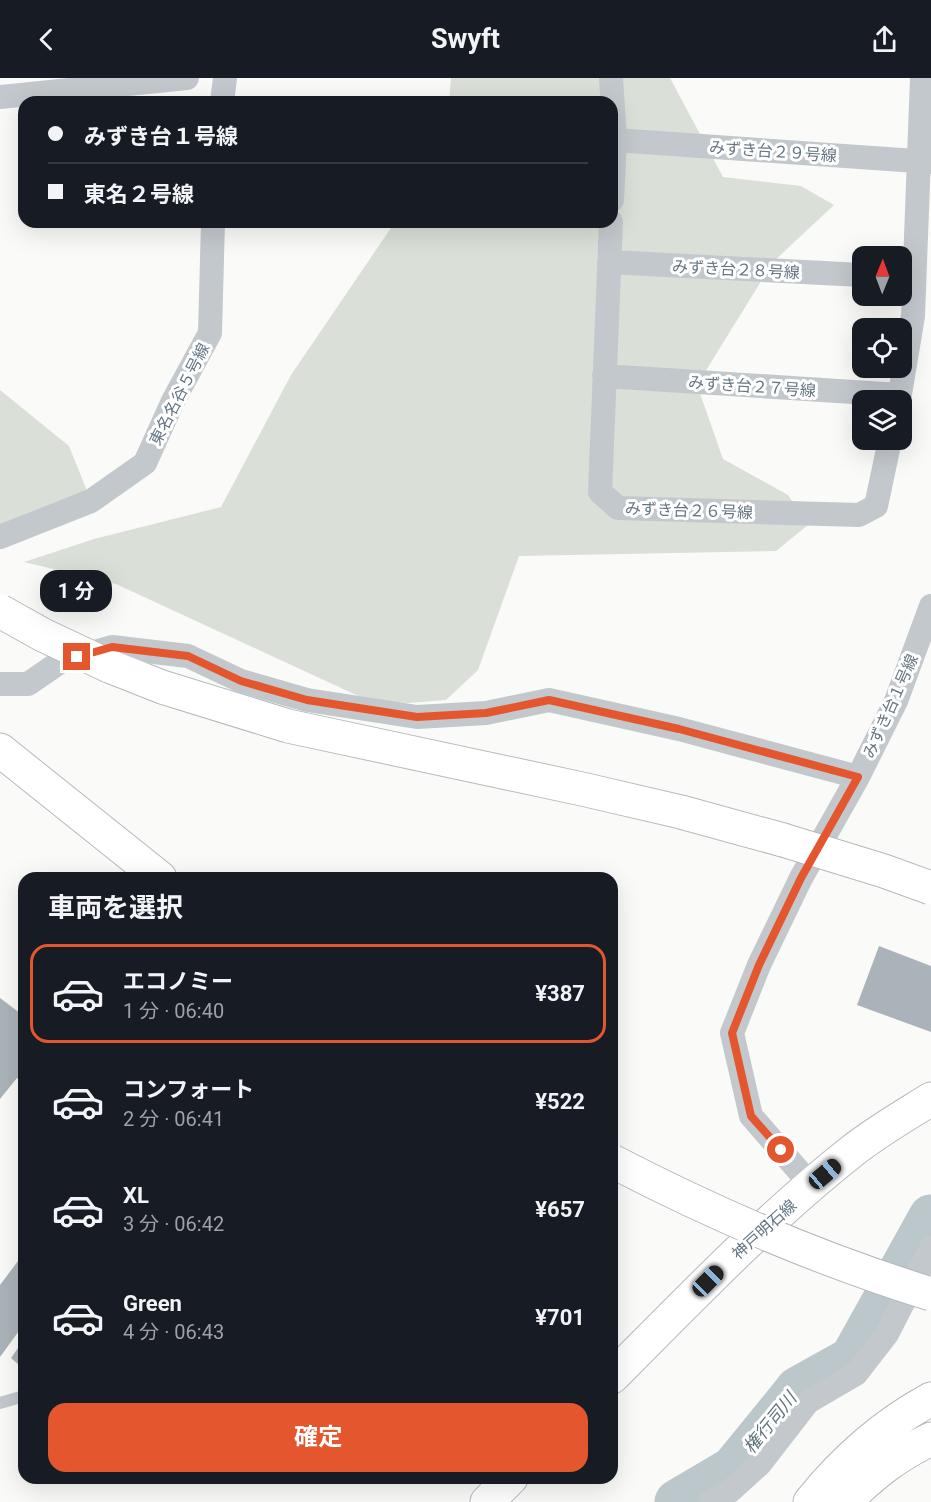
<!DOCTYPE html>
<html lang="ja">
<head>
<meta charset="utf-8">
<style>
  :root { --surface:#171b24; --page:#20242c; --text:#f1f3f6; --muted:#9ea1a6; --line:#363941; --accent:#e4572e }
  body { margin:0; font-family:Roboto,"Noto Sans JP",sans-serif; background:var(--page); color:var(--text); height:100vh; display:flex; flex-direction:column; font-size:22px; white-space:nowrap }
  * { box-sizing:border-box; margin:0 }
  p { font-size:20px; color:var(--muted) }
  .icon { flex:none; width:33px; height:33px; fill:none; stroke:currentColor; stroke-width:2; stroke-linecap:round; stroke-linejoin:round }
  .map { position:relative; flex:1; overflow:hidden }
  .sheet { position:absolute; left:18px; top:794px; width:600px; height:612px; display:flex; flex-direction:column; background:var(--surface); border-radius:18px; box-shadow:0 6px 24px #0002 }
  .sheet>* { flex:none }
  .banner { position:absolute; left:18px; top:18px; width:600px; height:132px; border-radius:18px; box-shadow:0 6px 24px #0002; display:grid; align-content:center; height:132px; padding:0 30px; background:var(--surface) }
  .needle { width:39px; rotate:1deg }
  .buttons { position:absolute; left:852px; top:168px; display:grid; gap:12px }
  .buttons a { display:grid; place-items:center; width:60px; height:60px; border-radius:12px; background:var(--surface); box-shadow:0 6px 24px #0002; font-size:30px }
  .end { position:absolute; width:27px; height:27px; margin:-14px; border:8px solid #e4572e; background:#fff; box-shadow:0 0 0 3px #fff }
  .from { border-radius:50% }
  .bubble { position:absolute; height:42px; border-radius:18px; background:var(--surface); box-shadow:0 6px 24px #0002; font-size:20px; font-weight:700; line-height:42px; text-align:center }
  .car { position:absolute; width:18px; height:36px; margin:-18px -9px; border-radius:8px; box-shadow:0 0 4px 2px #0007; background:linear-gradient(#222 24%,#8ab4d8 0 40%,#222 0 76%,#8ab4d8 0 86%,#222 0) }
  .banner b { display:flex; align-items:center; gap:21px; height:57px; font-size:22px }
  .banner b+b { border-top:2px solid var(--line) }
  .banner i { width:15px; height:15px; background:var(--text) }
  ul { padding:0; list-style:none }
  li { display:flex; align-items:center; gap:18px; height:99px; margin:0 12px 9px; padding:0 18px; border:3px solid transparent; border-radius:18px }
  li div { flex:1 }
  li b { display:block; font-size:22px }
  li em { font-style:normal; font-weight:700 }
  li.selected { border-color:var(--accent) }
  li>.icon { width:54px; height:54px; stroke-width:1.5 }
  h2 { padding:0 30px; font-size:27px; line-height:72px }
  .cta { display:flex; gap:12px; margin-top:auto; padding:12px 30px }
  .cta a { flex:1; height:69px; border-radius:18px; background:var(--accent); color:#fff; font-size:24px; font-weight:700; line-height:69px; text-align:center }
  header { display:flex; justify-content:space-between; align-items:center; height:78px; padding:0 30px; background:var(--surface); font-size:27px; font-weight:700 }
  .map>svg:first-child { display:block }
</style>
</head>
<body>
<header><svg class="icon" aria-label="back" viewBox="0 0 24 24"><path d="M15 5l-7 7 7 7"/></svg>Swyft<svg class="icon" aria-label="share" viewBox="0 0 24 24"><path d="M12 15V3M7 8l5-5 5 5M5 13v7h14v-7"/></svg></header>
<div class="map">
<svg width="931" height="1424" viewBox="0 0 931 1424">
  <rect width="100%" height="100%" fill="#fafaf8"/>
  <path fill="#dadfd7" d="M451,0H670L723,99L801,108L834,127L773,184L697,307L723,381L788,417L808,447L776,473L519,478L478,592L446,622L408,625L367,622L116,506L24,484L94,461L221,429L291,297L395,144H612V24H449Z
    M0,312L69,368L91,423L0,459Z"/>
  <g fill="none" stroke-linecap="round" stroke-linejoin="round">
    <path stroke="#bbc7cb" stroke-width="45" d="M677,1424L733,1391L798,1311L852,1281L931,1139"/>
  </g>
  <path fill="#aab3b9" d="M879,868L931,888V954L857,927Z
    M0,920L24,938V1006L17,1000L0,1021Z
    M24,1175V1246L0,1279V1207Z
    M18,1270L24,1275V1278L18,1286L11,1280Z"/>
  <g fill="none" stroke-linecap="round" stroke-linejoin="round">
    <g stroke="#b5babe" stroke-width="35">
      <path id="primary" d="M612,1299C689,1222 765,1142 851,1074C876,1054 904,1038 931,1021
        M487,1424L511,1400"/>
    </g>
    <g stroke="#b4b9bd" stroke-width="35">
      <path id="highway" d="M109,588L162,609L288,648L582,711L681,734L783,762
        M0,672L160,800
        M810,1424C843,1383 885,1346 931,1321
        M845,1424C873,1396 896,1378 931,1361"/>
    </g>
    <path stroke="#c3c8cc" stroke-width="12" d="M0,1325L24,1318"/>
    <path stroke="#c3c8cc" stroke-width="24" d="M611,0L615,62L612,122
      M0,19L187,0
      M222,24L225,0
      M615,62L931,84
      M611,144L600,414L618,430L859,437L876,428L890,362
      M609,184L862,197
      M604,298L900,317
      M899,322L913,238L922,0
      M0,459L91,423L145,385L173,323L210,255L213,144
      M0,606H28L60,584L112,569L188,578L241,603L307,622L417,639L486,635L549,622L679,651L858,699
      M811,1107L751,1038L732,955L759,887L801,800L858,699L896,623L931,528
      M711,1424L730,1413L760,1386L808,1324L856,1296L887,1256L931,1170"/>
    <use href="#primary" stroke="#fff" stroke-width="33"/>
    <use href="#highway" stroke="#fff" stroke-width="33"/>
    <g stroke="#b4b9bd" stroke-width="35" stroke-linecap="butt">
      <path id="highway-bridge" d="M0,533L43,557L109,588
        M783,762L884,793L931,810
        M612,1083C714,1136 821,1182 931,1216"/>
    </g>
    <use href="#highway-bridge" stroke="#fff" stroke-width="33"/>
  </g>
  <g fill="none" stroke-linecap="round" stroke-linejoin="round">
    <path stroke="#e4572e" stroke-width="8" d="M77,579L112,569L188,578L241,603L307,622L417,639L486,635L549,622L679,651L858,699L801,800L759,887L732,955L751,1038L781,1072"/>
  </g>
  <g text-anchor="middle" stroke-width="6" stroke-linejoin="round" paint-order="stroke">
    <g font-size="16" fill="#657683" stroke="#fff">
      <text transform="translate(773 73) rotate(4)" y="6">みずき台２９号線</text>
      <text transform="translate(736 191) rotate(3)" y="6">みずき台２８号線</text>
      <text transform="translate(752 308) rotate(4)" y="6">みずき台２７号線</text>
      <text transform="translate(179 316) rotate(-63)" y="6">東名名谷５号線</text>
      <text transform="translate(689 432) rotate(2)" y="6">みずき台２６号線</text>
      <text transform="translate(890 628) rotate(-66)" y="6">みずき台１号線</text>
      <text transform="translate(764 1151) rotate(-42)" y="6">神戸明石線</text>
    </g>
    <g font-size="18" font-style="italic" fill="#60757c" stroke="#fff">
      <text transform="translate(770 1345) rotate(-51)" y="6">権行司川</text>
    </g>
  </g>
</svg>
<div class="buttons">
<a><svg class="needle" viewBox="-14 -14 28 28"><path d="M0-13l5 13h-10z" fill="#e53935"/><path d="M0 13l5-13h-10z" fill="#9ea1a6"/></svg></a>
<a><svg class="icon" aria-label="locate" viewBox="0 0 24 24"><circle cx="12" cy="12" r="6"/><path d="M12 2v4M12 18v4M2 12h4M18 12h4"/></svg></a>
<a><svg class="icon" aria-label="layers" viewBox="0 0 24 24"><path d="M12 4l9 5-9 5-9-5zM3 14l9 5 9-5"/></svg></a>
</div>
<i class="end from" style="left:781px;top:1072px"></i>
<i class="end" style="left:77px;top:579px"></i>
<div class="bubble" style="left:40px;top:492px;width:72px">1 分</div>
<i class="car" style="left:825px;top:1096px;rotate:50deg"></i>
<i class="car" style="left:708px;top:1203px;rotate:45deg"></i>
<div class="banner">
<b><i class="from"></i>みずき台１号線</b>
<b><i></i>東名２号線</b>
</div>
<section class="sheet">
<h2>車両を選択</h2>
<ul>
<li class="selected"><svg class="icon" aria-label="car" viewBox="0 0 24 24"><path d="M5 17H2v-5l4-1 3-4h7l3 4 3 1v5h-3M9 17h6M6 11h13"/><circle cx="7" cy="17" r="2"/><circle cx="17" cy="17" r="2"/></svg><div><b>エコノミー</b><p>1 分 · 06:40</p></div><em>¥387</em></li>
<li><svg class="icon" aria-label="car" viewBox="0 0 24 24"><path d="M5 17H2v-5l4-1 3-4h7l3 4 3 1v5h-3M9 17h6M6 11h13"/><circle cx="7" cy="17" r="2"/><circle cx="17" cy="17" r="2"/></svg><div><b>コンフォート</b><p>2 分 · 06:41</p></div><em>¥522</em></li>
<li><svg class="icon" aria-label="car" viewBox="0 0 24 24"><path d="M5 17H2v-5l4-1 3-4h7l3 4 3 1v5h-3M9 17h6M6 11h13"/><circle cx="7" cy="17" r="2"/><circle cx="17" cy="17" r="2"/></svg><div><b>XL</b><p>3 分 · 06:42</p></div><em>¥657</em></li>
<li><svg class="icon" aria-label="car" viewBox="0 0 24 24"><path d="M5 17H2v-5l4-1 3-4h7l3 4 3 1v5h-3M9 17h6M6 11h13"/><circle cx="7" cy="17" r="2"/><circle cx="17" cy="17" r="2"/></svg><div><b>Green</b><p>4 分 · 06:43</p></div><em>¥701</em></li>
</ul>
<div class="cta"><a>確定</a></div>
</section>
</div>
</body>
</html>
